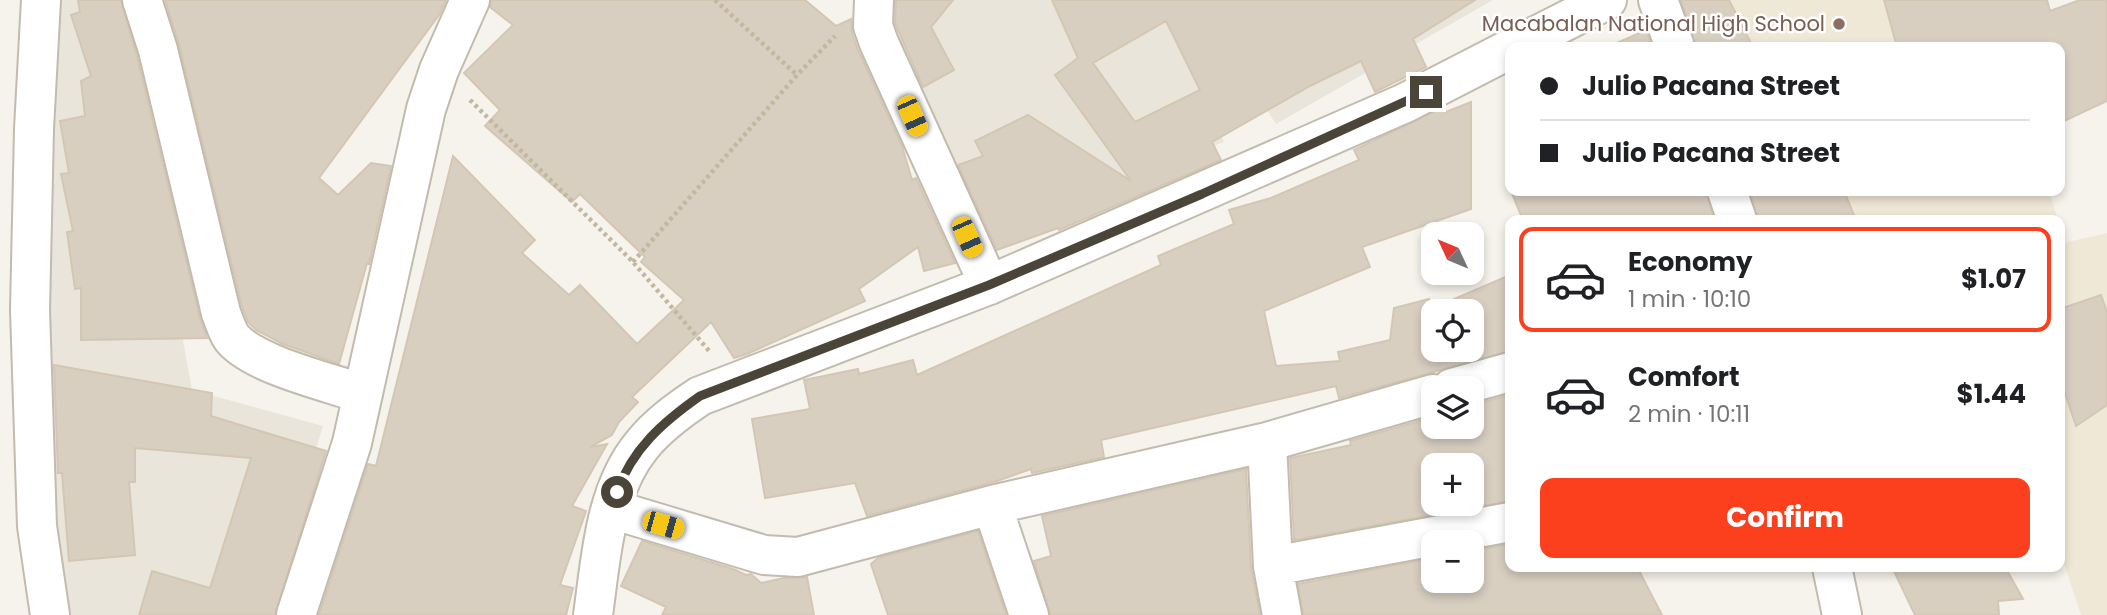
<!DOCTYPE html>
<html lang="en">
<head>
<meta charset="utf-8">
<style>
  :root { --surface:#fff; --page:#f2f2f2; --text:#202124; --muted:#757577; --line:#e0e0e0; --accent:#fc3f1d }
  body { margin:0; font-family:Poppins,sans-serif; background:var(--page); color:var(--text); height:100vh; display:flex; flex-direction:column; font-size:26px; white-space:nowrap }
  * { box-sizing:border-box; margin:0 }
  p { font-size:23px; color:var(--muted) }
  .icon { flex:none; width:38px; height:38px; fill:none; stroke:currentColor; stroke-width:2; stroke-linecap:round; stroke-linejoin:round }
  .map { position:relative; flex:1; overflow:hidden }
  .panel { position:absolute; left:1505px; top:215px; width:560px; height:357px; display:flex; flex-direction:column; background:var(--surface); border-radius:14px; box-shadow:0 4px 10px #0003 }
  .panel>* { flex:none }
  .banner { position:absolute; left:1505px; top:42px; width:560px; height:154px; border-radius:14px; box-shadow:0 4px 10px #0003; display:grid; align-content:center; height:154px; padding:0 35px; background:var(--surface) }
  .needle { width:46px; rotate:314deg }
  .controls { position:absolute; left:1421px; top:222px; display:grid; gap:14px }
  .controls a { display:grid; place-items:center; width:63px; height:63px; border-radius:14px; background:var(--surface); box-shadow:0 4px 10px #0003; font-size:35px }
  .end { position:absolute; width:32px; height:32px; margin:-16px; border:9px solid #4b4439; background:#fff; box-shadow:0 0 0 4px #fff }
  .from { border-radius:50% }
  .car { position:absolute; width:21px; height:42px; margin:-21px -10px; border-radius:9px; box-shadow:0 0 5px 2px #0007; background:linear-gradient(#f5c518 24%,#345 0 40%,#f5c518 0 76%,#345 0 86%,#f5c518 0) }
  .banner b { display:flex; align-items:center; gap:24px; height:66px; font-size:26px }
  .banner b+b { border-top:2px solid var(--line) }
  .banner i { width:18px; height:18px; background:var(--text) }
  ul { padding:12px 0 0; list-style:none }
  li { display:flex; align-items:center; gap:21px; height:105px; margin:0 14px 10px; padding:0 21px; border:4px solid transparent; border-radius:14px }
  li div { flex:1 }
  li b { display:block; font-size:26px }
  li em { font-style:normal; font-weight:700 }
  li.on { border-color:var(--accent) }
  li>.icon { width:63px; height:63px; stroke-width:1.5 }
  .cta { display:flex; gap:14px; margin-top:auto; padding:14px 35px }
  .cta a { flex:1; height:80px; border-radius:14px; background:var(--accent); color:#fff; font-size:28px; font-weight:700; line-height:80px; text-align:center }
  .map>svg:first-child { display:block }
</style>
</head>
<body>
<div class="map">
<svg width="2107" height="615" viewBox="0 0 2107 615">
  <rect width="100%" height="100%" fill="#f6f3ec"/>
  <path fill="#eae5da" d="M54,0H108L146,138L192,390L323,426L265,615H62L44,395Z
    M870,0H1493L1276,124L1258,96L1217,124L1224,142L970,238Z"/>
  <path fill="#efe8d6" d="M1666,0H1996L2009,47H1685Z
    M1743,191H2049L2058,220H1755Z
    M2060,228L2064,243L2107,233V615H2081L2060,551Z"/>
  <path fill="#d8cfc1" stroke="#d3c7b4" stroke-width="2" fill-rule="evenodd" d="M78,0H121L137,56L200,318L207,338L81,340V288L75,289L67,232L73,231L61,174L69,173L60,121L85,116L81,81L91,76L71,15L80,12Z
    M165,0H446L439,15L319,178L338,195L371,163L391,166L369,264L367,263L339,364L283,344L256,330L248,322L242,307L179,45Z
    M491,0H805L836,26L851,19L852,33L858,50L902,146L912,180L916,178L955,263L924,271L918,247L859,289L865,301L747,354L734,358L711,322L632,397L638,402L619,422L612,435L590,447L607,444L572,506L586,511L560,585L573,588L566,615H319L368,464L376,466L453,156L535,240L522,253L569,295L580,285L637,344L684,300L641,262L645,257L580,194L572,202L485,126L500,110L464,73L513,25L490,7Z
    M896,0H953L931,27L954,70L923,87L895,23Z
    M1052,0H1475L1413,39L1426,67L1375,92L1361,61L1310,86L1212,142L1221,160L1059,230L1058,228L997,250L958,165L983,156L975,141L1028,115L1131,181L1055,75L1078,58ZM1166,21L1200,90L1135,122L1093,63Z
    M1681,0H1729L1753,47H1696Z
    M1884,0H2047L2050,11L2080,0H2107V101L2060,123V47H1897Z
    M1646,30L1652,47H1608Z
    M1471,102V209L1362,247L1370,267L1264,311L1276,366L1340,361L1338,352L1390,340L1394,308L1429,299L1431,309L1510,275V351L1339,398L1336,386L1101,440L1104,457L1032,473L1031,469L997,481L867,516L855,483L765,498L752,419L810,409L804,380L858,369L859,374L913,360L917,375L1161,265L1158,256L1234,224L1229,210L1271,198L1359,160L1354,150L1444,107L1446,112ZM1433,312H1472V350H1433Z
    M1511,191H1706L1714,220H1523Z
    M1750,191H1844L1856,220H1758Z
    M2101,295L2107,312V405L2076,426L2060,378V309Z
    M54,365L212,393L211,416L326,451L275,615H139L152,571L210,588L251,458L135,448V482H129L135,555L69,561L62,473H58Z
    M1510,395V501L1294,540L1290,458L1351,445L1350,441L1433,417V427H1472V405ZM1433,466H1472V504H1433Z
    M1246,469L1251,567L1260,615H1050L1034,561L1051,556L1042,516Z
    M978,531L1006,615H888L871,564L878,558Z
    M642,541L733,569L746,575L751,574L761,583L784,578L807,577L814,615H662L666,607L621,586Z
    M1510,544V567H1637L1662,615H1303L1298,584L1433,558V581H1472V551Z
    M1892,567H2005L2023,599L1998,601L1999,615H1915Z"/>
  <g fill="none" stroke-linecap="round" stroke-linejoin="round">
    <g stroke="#c2bbae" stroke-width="42">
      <path id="minor" d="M41,0L34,129L30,310L37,526L50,615
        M142,0L158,50L221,313C224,321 227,331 232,338C254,365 329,382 363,394
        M874,0L873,26L879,43L989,285
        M1658,0L1675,47
        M1727,191L1737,220
        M1452,388L1510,372
        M1267,442L1273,566L1282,615
        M611,509L764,555L798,557L992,505
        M1273,566L1510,522
        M1832,567L1842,615
        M296,615L352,443L426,109L439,70L470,0
        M1029,615L992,505L1267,442L1433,394"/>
    </g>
    <g stroke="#c2bbae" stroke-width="42">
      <path id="tertiary" d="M1514,47L1607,0
        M593,615C601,559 604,491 642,445C658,425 679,410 700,396L989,285L1405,103L1510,49"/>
    </g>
    <path stroke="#c4b79f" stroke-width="4.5" stroke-dasharray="3.5 3.5" stroke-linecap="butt" d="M715,0L797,75
      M470,100L633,262L710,352
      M633,262L797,75L835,36"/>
    <use href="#minor" stroke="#fff" stroke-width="38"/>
    <use href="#tertiary" stroke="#fff" stroke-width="38"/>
  </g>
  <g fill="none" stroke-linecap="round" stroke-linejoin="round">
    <path stroke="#4b4439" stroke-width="9" d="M617,492C632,449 663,422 700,396L989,285L1202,194L1426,92"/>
  </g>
  <circle fill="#8d6e63" stroke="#fff" stroke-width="2.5" cx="1839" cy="24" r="7"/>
  <g text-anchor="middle" stroke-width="5" stroke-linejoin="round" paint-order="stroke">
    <g font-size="21" fill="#785e54" stroke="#fff" text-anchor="end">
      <text x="1825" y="31">Macabalan National High School</text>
    </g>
  </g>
</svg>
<div class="controls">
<a><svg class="needle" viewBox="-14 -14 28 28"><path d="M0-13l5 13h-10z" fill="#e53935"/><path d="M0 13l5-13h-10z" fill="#757577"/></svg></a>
<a><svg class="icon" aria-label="locate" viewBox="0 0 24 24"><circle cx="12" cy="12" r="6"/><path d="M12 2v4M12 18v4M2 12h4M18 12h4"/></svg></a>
<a><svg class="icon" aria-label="layers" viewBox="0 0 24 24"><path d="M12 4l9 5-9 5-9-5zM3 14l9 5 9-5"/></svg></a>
<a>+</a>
<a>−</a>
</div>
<i class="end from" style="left:617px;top:492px"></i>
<i class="end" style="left:1426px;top:92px"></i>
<i class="car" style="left:912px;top:116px;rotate:156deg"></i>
<i class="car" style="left:967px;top:237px;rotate:156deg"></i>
<i class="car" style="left:663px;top:525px;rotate:106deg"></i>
<div class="banner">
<b><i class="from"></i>Julio Pacana Street</b>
<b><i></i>Julio Pacana Street</b>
</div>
<section class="panel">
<ul>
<li class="on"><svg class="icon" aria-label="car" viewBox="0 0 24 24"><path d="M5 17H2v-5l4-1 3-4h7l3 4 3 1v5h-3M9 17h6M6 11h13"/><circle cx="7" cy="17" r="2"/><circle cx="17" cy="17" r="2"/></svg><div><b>Economy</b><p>1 min · 10:10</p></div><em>$1.07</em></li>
<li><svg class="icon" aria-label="car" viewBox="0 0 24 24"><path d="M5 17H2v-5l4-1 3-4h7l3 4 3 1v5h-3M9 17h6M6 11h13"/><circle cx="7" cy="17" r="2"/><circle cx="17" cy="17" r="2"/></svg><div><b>Comfort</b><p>2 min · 10:11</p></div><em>$1.44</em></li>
</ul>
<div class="cta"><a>Confirm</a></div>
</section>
</div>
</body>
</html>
